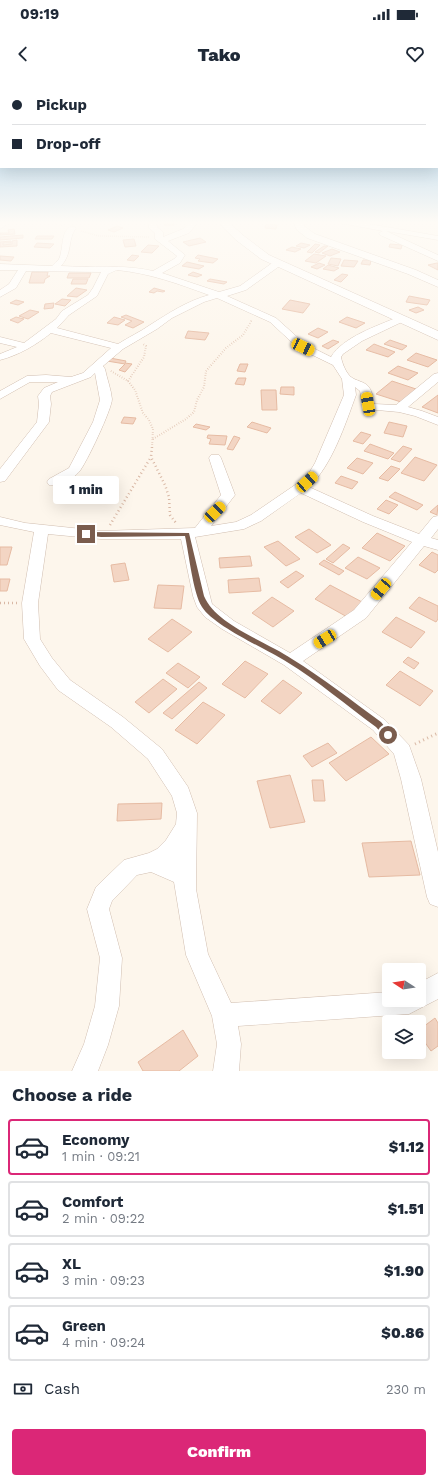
<!DOCTYPE html>
<html lang="en">
<head>
<meta charset="utf-8">
<style>
  :root { --surface:#fff; --page:#f2f2f3; --text:#1f2937; --muted:#747a83; --line:#e0e1e3; --accent:#db2777 }
  body { margin:0; font-family:"Work Sans",sans-serif; background:var(--page); color:var(--text); height:100vh; display:flex; flex-direction:column; font-size:15px; white-space:nowrap }
  * { box-sizing:border-box; margin:0 }
  p { font-size:13px; color:var(--muted) }
  .icon { flex:none; width:22px; height:22px; fill:none; stroke:currentColor; stroke-width:2; stroke-linecap:round; stroke-linejoin:round }
  .map { position:relative; height:991px; overflow:hidden }
  .panel { display:flex; flex-direction:column; background:var(--surface); flex:1 }
  .panel>* { flex:none }
  .guide { position:absolute; left:0px; top:0px; width:438px; height:88px; box-shadow:0 4px 16px #0002; display:grid; align-content:center; height:88px; padding:0 12px; background:var(--surface) }
  .needle { width:26px; rotate:282deg }
  .controls { position:absolute; left:382px; top:883px; display:grid; gap:8px }
  .controls a { display:grid; place-items:center; width:44px; height:44px; border-radius:4px; background:var(--surface); box-shadow:0 4px 16px #0002; font-size:20px }
  .end { position:absolute; width:18px; height:18px; margin:-9px; border:5px solid #7a5c4d; background:#fff; box-shadow:0 0 0 2px #fff }
  .from { border-radius:50% }
  .bubble { position:absolute; height:28px; border-radius:4px; background:var(--surface); box-shadow:0 4px 16px #0002; font-size:13px; font-weight:800; line-height:28px; text-align:center }
  .car { position:absolute; width:12px; height:24px; margin:-12px -6px; border-radius:5px; box-shadow:0 0 3px 1px #0007; background:linear-gradient(#f5c518 24%,#345 0 40%,#f5c518 0 76%,#345 0 86%,#f5c518 0) }
  .guide b { display:flex; align-items:center; gap:14px; height:38px; font-size:15px }
  .guide b+b { border-top:1px solid var(--line) }
  .guide i { width:10px; height:10px; background:var(--text) }
  ul { padding:0; list-style:none }
  li { display:flex; align-items:center; gap:12px; height:56px; margin:0 8px 6px; padding:0 4px; border:2px solid var(--line); border-radius:4px }
  li div { flex:1 }
  li b { display:block; font-size:15px }
  li em { font-style:normal; font-weight:800 }
  li.selected { border-color:var(--accent) }
  li>.icon { width:36px; height:36px; stroke-width:1.5 }
  h2 { padding:0 12px; font-size:18px; line-height:48px }
  .pay { display:flex; align-items:center; gap:10px; height:44px; padding:0 12px; font-size:15px }
  .pay p { margin-inline-start:auto }
  .action { display:flex; gap:8px; margin-top:auto; padding:8px 12px }
  .action a { flex:1; height:46px; border-radius:4px; background:var(--accent); color:#fff; font-size:16px; font-weight:800; line-height:46px; text-align:center }
  .status { display:flex; justify-content:space-between; align-items:center; height:28px; padding:0 20px; background:var(--surface); direction:ltr }
  .status svg { height:11px; fill:currentColor }
  header { display:flex; justify-content:space-between; align-items:center; height:52px; padding:0 12px; background:var(--surface); font-size:18px; font-weight:800 }
  .map>svg:first-child { display:block }
</style>
</head>
<body>
<div class="status"><b>09:19</b><svg viewBox="0 0 49 12"><path d="M0 12V9h3v3zM5 12V6h3v6zM10 12V3h3v9zM15 12V0h3v12zM26 1h20v11H26zM47 4h2v5h-2z"/></svg></div>
<header><svg class="icon" aria-label="back" viewBox="0 0 24 24"><path d="M15 5l-7 7 7 7"/></svg>Tako<svg class="icon" aria-label="heart" viewBox="0 0 24 24"><path d="M12 20l-8-8c-3-5 5-10 8-4 3-6 11-1 8 4z"/></svg></header>
<div class="map">
<svg width="438" height="991" viewBox="0 0 438 991">
  <rect width="100%" height="100%" fill="#fdf6ec"/>
  <path fill="#f3d5c3" stroke="#e6bba3" d="M162,141H174V145H164V142Z
    M266,144L277,145L276,149L265,148Z
    M117,146L123,148L114,152L108,150Z
    M14,149L15,154L0,155V153H9L8,150Z
    M23,155V158L0,160V157Z
    M37,156H54L52,159H35Z
    M200,158L206,162L189,166L183,162Z
    M134,159L136,166L125,167L123,160Z
    M17,160V166L0,167V162L11,161V163H3V165L12,164V161Z
    M37,163L54,164L50,168L34,167Z
    M301,163L310,165L304,168L296,166Z
    M315,164L320,165L312,173L307,172Z
    M390,164L402,165L401,169L389,167Z
    M148,165L159,166L152,173L141,172Z
    M324,166H328L319,173L315,172Z
    M292,167L301,169L295,172L286,170Z
    M332,169L340,172L330,176L322,173Z
    M314,174L326,176L316,183L305,181Z
    M132,175L139,176L134,181L127,180Z
    M198,175L218,179L213,183L198,181L200,179L195,178Z
    M0,176L14,177L11,181L0,180Z
    M331,178L341,179L338,186L328,184Z
    M344,180L358,181L354,187L341,186Z
    M363,180H371L370,185L361,184Z
    M187,182L204,186L199,189L182,186Z
    M319,183L325,185L317,189L311,187Z
    M437,183H438V190L428,185Z
    M328,185L339,188L334,191L323,189Z
    M32,192H48L47,196H50L45,199L44,203H29Z
    M193,192L202,195L197,197L188,195Z
    M69,193H91L89,198H67Z
    M342,194L348,195L341,202L334,200Z
    M73,199H88L86,204H71Z
    M210,199L227,202L224,204L207,201Z
    M76,208L87,210L77,217L67,216Z
    M154,208L165,211L163,212L157,211L154,213L149,212Z
    M409,216L430,220L427,225L406,222Z
    M62,219L71,220L65,226L55,224Z
    M16,220L24,222L18,225L10,223Z
    M290,220L310,224L303,233L282,229Z
    M54,223L53,228L44,229L45,224Z
    M418,227L424,230L416,233L409,230Z
    M30,230L39,232L28,239L19,236Z
    M126,235L144,242L133,248L125,245L132,241L121,237Z
    M16,237L24,239L18,243L10,240Z
    M114,237L125,240L118,245L107,243Z
    M347,237L365,243L356,248L339,242Z
    M318,248L328,252L318,258L308,254Z
    M188,251L209,253L205,260L185,258Z
    M333,260L339,262L328,269L322,266Z
    M390,260L407,266L402,270L384,264Z
    M374,264L395,272L388,277L366,270Z
    M416,273L437,280L428,287L407,280Z
    M110,278L126,281L125,283L132,284L125,292L119,290L125,284L107,281Z
    M240,284H248L245,292L237,291Z
    M398,286L418,293L408,300L388,293Z
    M238,298H246L244,305L235,304Z
    M392,301L416,309L401,322L376,314Z
    M281,307H294V315L280,314Z
    M261,310H276L277,330H262Z
    M438,315V333L422,327Z
    M124,337L136,338L133,344L121,343Z
    M252,342L271,348L267,353L247,347Z
    M389,342L407,346L403,357L384,353Z
    M196,344L210,347L206,350L193,347Z
    M361,352L371,355L363,364L353,361Z
    M208,355L227,356L225,365L209,364L211,359L207,358Z
    M234,356L240,358L233,370L227,369Z
    M370,364L394,373L388,379L364,371Z
    M403,366L412,369L400,382L391,379Z
    M415,377L437,385L424,401L401,393Z
    M357,378L373,383L363,394L347,388Z
    M391,386L400,389L388,401L379,398Z
    M341,396L358,402L352,409L335,403Z
    M395,412L423,425L417,430L389,417Z
    M386,420L398,425L389,434L377,429Z
    M438,425L437,435L430,432Z
    M309,449L331,465L317,473L295,457Z
    M377,453L405,466L390,481L362,468Z
    M278,461L300,479L286,486L264,467Z
    M343,464L350,468L333,483L326,479Z
    M0,467H12L7,485H0Z
    M432,472L438,475V490L435,493L419,485Z
    M250,476L252,486L220,488L219,478Z
    M358,477L380,488L367,499L345,488Z
    M324,480L344,491L339,495L319,484Z
    M125,483L129,500L114,502L111,485Z
    M296,491L304,496L288,508L280,502Z
    M259,498L261,511L229,513L228,500Z
    M0,499H10L7,511H0Z
    M158,505L184,506L181,529L154,528Z
    M330,505L364,523L349,538L315,519Z
    M272,517L294,531L273,547L252,533Z
    M419,517L438,526V539L436,542L409,528Z
    M396,537L425,552L411,568L382,552Z
    M172,539L192,552L168,572L148,559Z
    M408,577L419,583L414,589L403,582Z
    M245,581L268,594L245,618L222,604Z
    M178,583L200,597L188,608L166,593Z
    M400,591L433,611L420,626L386,605Z
    M163,599L177,609L149,633L135,622Z
    M283,600L302,613L280,634L261,621Z
    M199,602L207,608L172,639L163,633Z
    M203,622L225,635L197,664L175,650Z
    M371,657L389,674L346,701L329,683Z
    M328,663L337,673L312,687L303,676Z
    M290,695L305,742L270,748L257,701Z
    M312,700H323L325,721H314Z
    M162,723L161,739L117,741L118,724Z
    M411,761L420,795L369,797L362,763Z
    M435,938L438,943V966L431,971L419,954V950Z
    M183,950L198,976L179,991H143L138,982Z"/>
  <g fill="none" stroke-linecap="round" stroke-linejoin="round">
    <g stroke="#d1beb0" stroke-width="1">
      <path id="minor" d="M3,141H12L0,149V143Z
        M148,141H156L157,147L163,152V157L183,149L191,141H199L189,153L168,161L185,175L180,183L162,193L219,212L240,206L275,181H281L282,183L281,185L246,210L227,216L276,238L305,264L331,277C343,257 377,246 398,237H404L406,239L404,241L362,261L343,274L341,277C342,283 346,293 351,297C356,301 363,301 368,306C373,312 372,317 374,324L396,325L434,294L438,293V302L408,327L422,331L438,337V345L415,336L399,332L366,329L362,322L360,311L355,307L356,315C345,345 332,385 309,407L373,436L419,454L433,437L438,436V449L431,458L438,460V470L424,466L366,538L303,581L385,640L409,665L421,699L438,772V827L430,824L427,817L401,699L394,674L373,650L284,585L222,549L205,537L197,527L193,516L181,459H101L48,454L38,523L40,559L52,578L70,600L123,637L162,669L188,707L197,733L196,809L208,874L231,923L389,912V920H419V903L438,893V919L409,934L238,946L241,964L239,991H213L217,964L212,936L186,875L174,802L151,792L137,795L112,821L109,829L122,878L119,926L108,965L98,991H72L84,964L95,926L100,878L87,829L96,807L124,780L149,773L157,769L166,760L176,744L177,733L172,716L148,679L111,647L58,610L40,586L24,559L22,523L34,452L0,445V437L25,443L101,451L195,448L221,415L209,378L211,375H219L221,378L235,415L211,446L236,442L251,435L295,405L309,393L315,383L344,315L342,299L333,285L298,268L270,242L217,218L204,222L172,238L157,249L123,269L103,286L105,289C107,299 111,309 112,319C112,329 86,384 79,392C73,399 58,407 49,405L47,402L49,399L69,388L93,342L100,320L95,293L91,297L52,312L50,316L51,324L49,342L5,401L0,402V389L37,342L39,324L38,316L44,308L58,302H30L0,319V311L27,296L46,295L71,297L83,293L111,268L51,253C36,265 19,275 0,280V274L17,267L0,263V257L24,263L56,239L62,231L88,215L93,208L101,192L26,191L16,208L0,217V210L9,204L18,190H0V184L52,186C54,184 57,181 59,179C64,169 60,150 72,146L76,148C67,160 73,173 61,186C92,188 122,184 153,191L174,179L177,176L155,159V153L149,148ZM117,190C149,193 179,204 209,215C187,221 169,233 150,245C140,252 129,257 118,264L57,248L69,235L97,216L108,194ZM301,413L363,442L412,462L354,530L290,573L234,541L212,524L195,457L244,449L261,441Z
        M336,141H352L438,156V160L386,151L438,175V181L380,155L379,153L383,151L340,143Z"/>
    </g>
    <g stroke="#d1beb0" stroke-width="1">
      <path id="tertiary" d="M217,141H227L244,156L269,175L438,251V260L261,179L236,160Z
        M293,141H303L304,146L315,154L416,190L438,200V207L408,194L307,158L297,150Z"/>
    </g>
    <path stroke="#d9b8a5" stroke-width="1.5" stroke-dasharray="0.5 1.5" stroke-linecap="butt" d="M50,141L63,146
      M81,151L99,156L149,157
      M251,241L252,240"/>
    <path stroke="#d9b8a5" stroke-width="2" stroke-dasharray="0.5 2" stroke-linecap="butt" d="M111,291L128,301L135,310L143,333L149,340L153,349L152,368
      M128,301L144,277L146,266L143,264
      M153,359L186,339L194,332L197,320L204,307L206,291L226,268L243,255L252,240"/>
    <path stroke="#d9b8a5" stroke-width="2.5" stroke-dasharray="1 3" stroke-linecap="butt" d="M152,367L151,377L165,405L169,417L170,435L176,443
      M110,445L151,377
      M0,523H17"/>
    <path stroke="#d9b8a5" stroke-width="3" stroke-dasharray="1 3.5" stroke-linecap="butt" d="M415,664L438,653"/>
    <use href="#minor" fill="#fff" fill-rule="evenodd"/>
    <use href="#tertiary" fill="#fff" fill-rule="evenodd"/>
  </g>
  <linearGradient id="sky" x2="0" y2="1"><stop stop-color="#97c7e8"/><stop offset="0.51" stop-color="#fefbf6"/><stop offset="1" stop-color="#fefbf6" stop-opacity="0"/></linearGradient>
  <rect width="438" height="279" fill="url(#sky)"/>
  <path fill="#7a5c4d" d="M84,452L189,453L204,516C216,545 267,562 292,579C323,598 352,621 381,642L390,653V657H385L376,647C346,625 318,601 287,582C266,569 214,546 202,527C193,513 189,474 185,456L101,457L84,455Z"/>
</svg>
<div class="controls">
<a><svg class="needle" viewBox="-14 -14 28 28"><path d="M0-13l5 13h-10z" fill="#e53935"/><path d="M0 13l5-13h-10z" fill="#747a83"/></svg></a>
<a><svg class="icon" aria-label="layers" viewBox="0 0 24 24"><path d="M12 4l9 5-9 5-9-5zM3 14l9 5 9-5"/></svg></a>
</div>
<i class="end from" style="left:388px;top:655px"></i>
<i class="end" style="left:86px;top:454px"></i>
<div class="bubble" style="left:53px;top:396px;width:66px">1 min</div>
<i class="car" style="left:303px;top:267px;rotate:115deg"></i>
<i class="car" style="left:368px;top:324px;rotate:350deg"></i>
<i class="car" style="left:307px;top:402px;rotate:48deg"></i>
<i class="car" style="left:215px;top:432px;rotate:46deg"></i>
<i class="car" style="left:381px;top:509px;rotate:220deg"></i>
<i class="car" style="left:325px;top:559px;rotate:239deg"></i>
<div class="guide">
<b><i class="from"></i>Pickup</b>
<b><i></i>Drop-off</b>
</div>
</div>
<section class="panel">
<h2>Choose a ride</h2>
<ul>
<li class="selected"><svg class="icon" aria-label="car" viewBox="0 0 24 24"><path d="M5 17H2v-5l4-1 3-4h7l3 4 3 1v5h-3M9 17h6M6 11h13"/><circle cx="7" cy="17" r="2"/><circle cx="17" cy="17" r="2"/></svg><div><b>Economy</b><p>1 min · 09:21</p></div><em>$1.12</em></li>
<li><svg class="icon" aria-label="car" viewBox="0 0 24 24"><path d="M5 17H2v-5l4-1 3-4h7l3 4 3 1v5h-3M9 17h6M6 11h13"/><circle cx="7" cy="17" r="2"/><circle cx="17" cy="17" r="2"/></svg><div><b>Comfort</b><p>2 min · 09:22</p></div><em>$1.51</em></li>
<li><svg class="icon" aria-label="car" viewBox="0 0 24 24"><path d="M5 17H2v-5l4-1 3-4h7l3 4 3 1v5h-3M9 17h6M6 11h13"/><circle cx="7" cy="17" r="2"/><circle cx="17" cy="17" r="2"/></svg><div><b>XL</b><p>3 min · 09:23</p></div><em>$1.90</em></li>
<li><svg class="icon" aria-label="car" viewBox="0 0 24 24"><path d="M5 17H2v-5l4-1 3-4h7l3 4 3 1v5h-3M9 17h6M6 11h13"/><circle cx="7" cy="17" r="2"/><circle cx="17" cy="17" r="2"/></svg><div><b>Green</b><p>4 min · 09:24</p></div><em>$0.86</em></li>
</ul>
<div class="pay"><svg class="icon" aria-label="cash" viewBox="0 0 24 24"><path d="M3 7h18v10H3z"/><circle cx="12" cy="12" r="2"/></svg>Cash<p>230 m</p></div>
<div class="action"><a>Confirm</a></div>
</section>
</body>
</html>
